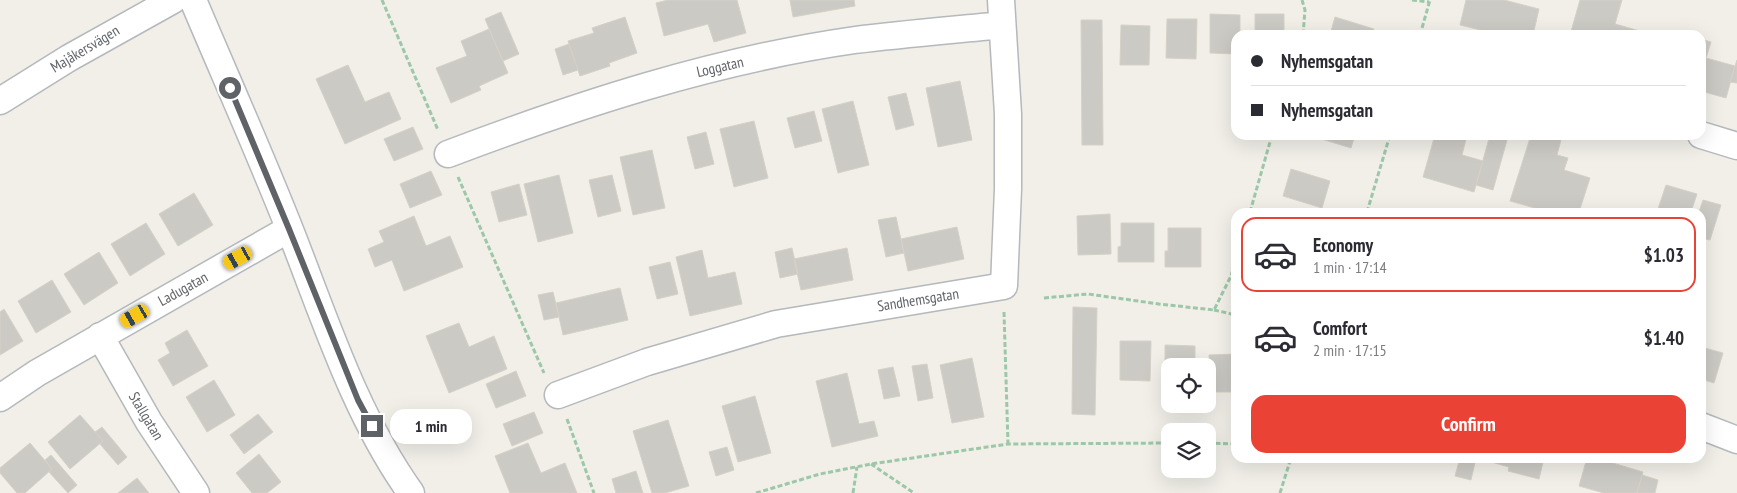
<!DOCTYPE html>
<html lang="en">
<head>
<meta charset="utf-8">
<style>
  :root { --surface:#fff; --page:#f7f7f7; --text:#2b2b33; --muted:#7c7c81; --line:#e1e1e2; --accent:#ea4335 }
  body { margin:0; font-family:"PT Sans Narrow",sans-serif; background:var(--page); color:var(--text); height:100vh; display:flex; flex-direction:column; font-size:19px; white-space:nowrap }
  * { box-sizing:border-box; margin:0 }
  p { font-size:16px; color:var(--muted) }
  .icon { flex:none; width:28px; height:28px; fill:none; stroke:currentColor; stroke-width:2; stroke-linecap:round; stroke-linejoin:round }
  .map { position:relative; flex:1; overflow:hidden }
  .details { position:absolute; left:1231px; top:208px; width:475px; height:255px; display:flex; flex-direction:column; background:var(--surface); border-radius:15px; box-shadow:0 5px 20px #0002 }
  .details>* { flex:none }
  .banner { position:absolute; left:1231px; top:30px; width:475px; height:110px; border-radius:15px; box-shadow:0 5px 20px #0002; display:grid; align-content:center; height:110px; padding:0 20px; background:var(--surface) }
  .tools { position:absolute; left:1161px; top:358px; display:grid; gap:10px }
  .tools a { display:grid; place-items:center; width:55px; height:55px; border-radius:10px; background:var(--surface); box-shadow:0 5px 20px #0002; font-size:25px }
  .end { position:absolute; width:22px; height:22px; margin:-11px; border:6px solid #5f6368; background:#fff; box-shadow:0 0 0 2px #fff }
  .from { border-radius:50% }
  .bubble { position:absolute; height:35px; border-radius:15px; background:var(--surface); box-shadow:0 5px 20px #0002; font-size:16px; font-weight:800; line-height:35px; text-align:center }
  .car { position:absolute; width:15px; height:30px; margin:-15px -8px; border-radius:6px; box-shadow:0 0 4px 1px #0007; background:linear-gradient(#f5c518 24%,#345 0 40%,#f5c518 0 76%,#345 0 86%,#f5c518 0) }
  .banner b { display:flex; align-items:center; gap:18px; height:48px; font-size:19px }
  .banner b+b { border-top:1px solid var(--line) }
  .banner i { width:12px; height:12px; background:var(--text) }
  ul { padding:9px 0 0; list-style:none }
  li { display:flex; align-items:center; gap:15px; height:75px; margin:0 10px 8px; padding:0 10px; border:2px solid transparent; border-radius:15px }
  li div { flex:1 }
  li b { display:block; font-size:19px }
  li em { font-style:normal; font-weight:800 }
  li.current { border-color:var(--accent) }
  li>.icon { width:45px; height:45px; stroke-width:1.5 }
  .cta { display:flex; gap:10px; margin-top:auto; padding:10px 20px }
  .cta a { flex:1; height:58px; border-radius:15px; background:var(--accent); color:#fff; font-size:20px; font-weight:800; line-height:58px; text-align:center }
  .map>svg:first-child { display:block }
</style>
</head>
<body>
<div class="map">
<svg width="1737" height="493" viewBox="0 0 1737 493">
  <rect width="100%" height="100%" fill="#f1efe8"/>
  <path fill="#cccac5" stroke="#d6d1c6" d="M668,0H737L746,33L714,42L708,24L664,36L656,3Z
    M790,0H854L855,6L793,17Z
    M1466,0H1504L1539,9L1533,35H1501L1460,25Z
    M1580,0H1622L1615,24L1654,35H1570Z
    M501,12L519,54L503,61L485,19Z
    M1210,14L1240,15V35H1236V54L1210,53Z
    M1255,14H1284V35H1255Z
    M625,17L637,53L609,63L610,66L580,76L568,41L594,33L592,28Z
    M1335,17L1374,29L1372,35H1330Z
    M1167,19H1197L1196,59L1166,58Z
    M1081,20H1102L1103,145H1082Z
    M1121,25L1150,26L1149,65H1120Z
    M489,29L508,73L479,86L481,90L451,103L436,68L467,56L461,41Z
    M1701,39L1711,42L1706,58L1735,66L1726,98L1701,91Z
    M569,44L578,70L563,75L555,49Z
    M1737,60V83L1730,82Z
    M348,65L365,102L389,92L401,119L345,144L316,79Z
    M960,81L972,140L938,147L926,88Z
    M906,93L914,125L896,130L888,97Z
    M853,101L869,165L838,173L822,109Z
    M814,111L822,141L795,148L787,118Z
    M754,121L768,178L734,187L720,129Z
    M413,127L423,149L394,161L384,139Z
    M706,132L714,164L695,169L687,137Z
    M1313,135H1355L1351,148L1312,136Z
    M1435,135H1467L1462,155L1483,161L1474,192L1423,177Z
    M1490,135L1507,140L1493,190L1476,185Z
    M1531,135L1562,136L1557,155L1568,158L1564,170L1590,178L1579,212H1549L1510,201Z
    M652,150L665,208L633,215L620,157Z
    M1291,169L1330,181L1322,208L1283,196Z
    M431,171L442,195L410,208L400,184Z
    M559,175L573,233L538,242L524,184Z
    M612,175L621,211L598,217L589,180Z
    M519,184L527,215L499,222L491,192Z
    M1666,185L1697,194L1691,212H1657Z
    M194,193L213,225L178,246L159,214Z
    M1703,200L1721,205L1710,240L1701,238V212H1699Z
    M1110,214L1111,254L1078,255L1077,216Z
    M414,216L426,246L450,236L463,267L404,291L392,260L375,267L368,249L384,242L379,231Z
    M896,217L904,253L886,257L878,220Z
    M146,223L165,254L130,276L111,244Z
    M1121,223H1154V262H1118V247L1121,246Z
    M957,227L964,259L908,271L901,239Z
    M1168,228H1201V267H1165V251H1168Z
    M792,248L798,274L780,278L775,252Z
    M847,248L853,280L801,290L794,259Z
    M702,250L708,278L735,272L742,304L690,316L676,257Z
    M99,252L118,283L84,305L64,274Z
    M670,262L678,294L657,299L649,267Z
    M52,280L71,312L36,333L18,301Z
    M620,288L628,320L563,335L556,303Z
    M553,292L559,317L544,320L538,295Z
    M1073,307L1097,308L1095,415L1072,414Z
    M4,309L23,341L0,355V312Z
    M459,323L469,347L494,336L507,369L449,393L426,336Z
    M187,330L208,366L173,386L158,360L170,353L165,343Z
    M1120,341H1151L1150,381L1120,380Z
    M1165,345L1195,346V366H1170V384H1165Z
    M1701,347L1723,353L1714,383L1701,379Z
    M1236,354V392H1210L1209,355Z
    M972,358L984,417L952,423L940,365Z
    M927,364L933,398L918,401L912,366Z
    M893,367L900,396L884,399L878,370Z
    M516,371L526,396L496,408L486,384Z
    M847,373L859,424L874,421L878,436L832,447L816,381Z
    M214,380L235,415L207,432L186,397Z
    M755,396L771,453L738,462L722,406Z
    M534,412L543,433L512,446L503,424Z
    M258,414L273,432L244,454L230,435Z
    M80,415L103,441L70,469L48,442Z
    M668,420L689,486L665,493H652L633,431Z
    M102,427L127,457L118,465L100,444L103,441L95,432Z
    M30,443L52,469L25,493H17L0,473V468Z
    M528,443L541,473L565,463L577,493H510L495,456Z
    M727,447L734,470L716,476L709,452Z
    M259,454L281,482L267,493H252L236,473Z
    M51,455L77,485L68,493L49,472L52,469L45,460Z
    M1460,458H1476L1471,480L1455,476Z
    M1488,458H1544L1539,479L1508,471L1509,467L1488,461Z
    M1587,458H1596L1643,472L1637,493H1604L1579,486Z
    M636,471L643,493H616L612,479Z
    M1642,475L1658,480L1655,493H1637Z
    M137,478L149,493H118Z"/>
  <g fill="none" stroke-linecap="round" stroke-linejoin="round">
    <g stroke="#b5b8bc" stroke-width="29">
      <path id="minor" d="M193,0C226,78 261,156 292,235C326,322 356,416 411,493
        M0,101L69,58L173,0
        M1701,135L1737,146
        M448,154C580,104 715,60 855,40C904,34 953,30 1002,25
        M100,336L149,422L196,493
        M558,395L647,362L776,324L1004,286L1008,189V114L1001,0
        M0,398L37,373L289,229
        M1701,426L1737,440"/>
    </g>
    <path stroke="#9cc7a9" stroke-width="3" stroke-dasharray="5 2.5" stroke-linecap="butt" d="M382,0L438,130
      M1302,0L1305,10L1303,35
      M1412,0L1429,2
      M1420,35L1430,0
      M458,177L544,373
      M1250,212L1272,135
      M1367,212L1390,135
      M1044,298L1088,294L1159,304L1214,310L1231,276L1236,259
      M1214,310L1236,315
      M1004,312L1008,444
      M567,419L594,493
      M1208,443L1236,444
      M871,464L914,493
      M756,493L820,474L871,464L1008,444L1170,443
      M853,493L857,467
      M1280,493L1291,458"/>
    <use href="#minor" stroke="#fff" stroke-width="26"/>
  </g>
  <g fill="none" stroke-linecap="round" stroke-linejoin="round">
    <path stroke="#5f6368" stroke-width="6" d="M230,88L289,229L358,400L372,426"/>
  </g>
  <g text-anchor="middle" stroke-width="4" stroke-linejoin="round" paint-order="stroke">
    <g font-size="15" fill="#5f6368" stroke="#fff">
      <text transform="translate(85 49) rotate(-31)" y="5">Majåkersvägen</text>
      <text transform="translate(720 67) rotate(-13)" y="5">Loggatan</text>
      <text transform="translate(183 289) rotate(-29)" y="5">Ladugatan</text>
      <text transform="translate(918 300) rotate(-9)" y="5">Sandhemsgatan</text>
      <text transform="translate(146 416) rotate(59)" y="5">Stallgatan</text>
    </g>
  </g>
</svg>
<div class="tools">
<a><svg class="icon" aria-label="locate" viewBox="0 0 24 24"><circle cx="12" cy="12" r="6"/><path d="M12 2v4M12 18v4M2 12h4M18 12h4"/></svg></a>
<a><svg class="icon" aria-label="layers" viewBox="0 0 24 24"><path d="M12 4l9 5-9 5-9-5zM3 14l9 5 9-5"/></svg></a>
</div>
<i class="end from" style="left:230px;top:88px"></i>
<i class="end" style="left:372px;top:426px"></i>
<div class="bubble" style="left:390px;top:409px;width:82px">1 min</div>
<i class="car" style="left:238px;top:258px;rotate:241deg"></i>
<i class="car" style="left:135px;top:316px;rotate:240deg"></i>
<div class="banner">
<b><i class="from"></i>Nyhemsgatan</b>
<b><i></i>Nyhemsgatan</b>
</div>
<section class="details">
<ul>
<li class="current"><svg class="icon" aria-label="car" viewBox="0 0 24 24"><path d="M5 17H2v-5l4-1 3-4h7l3 4 3 1v5h-3M9 17h6M6 11h13"/><circle cx="7" cy="17" r="2"/><circle cx="17" cy="17" r="2"/></svg><div><b>Economy</b><p>1 min · 17:14</p></div><em>$1.03</em></li>
<li><svg class="icon" aria-label="car" viewBox="0 0 24 24"><path d="M5 17H2v-5l4-1 3-4h7l3 4 3 1v5h-3M9 17h6M6 11h13"/><circle cx="7" cy="17" r="2"/><circle cx="17" cy="17" r="2"/></svg><div><b>Comfort</b><p>2 min · 17:15</p></div><em>$1.40</em></li>
</ul>
<div class="cta"><a>Confirm</a></div>
</section>
</div>
</body>
</html>
